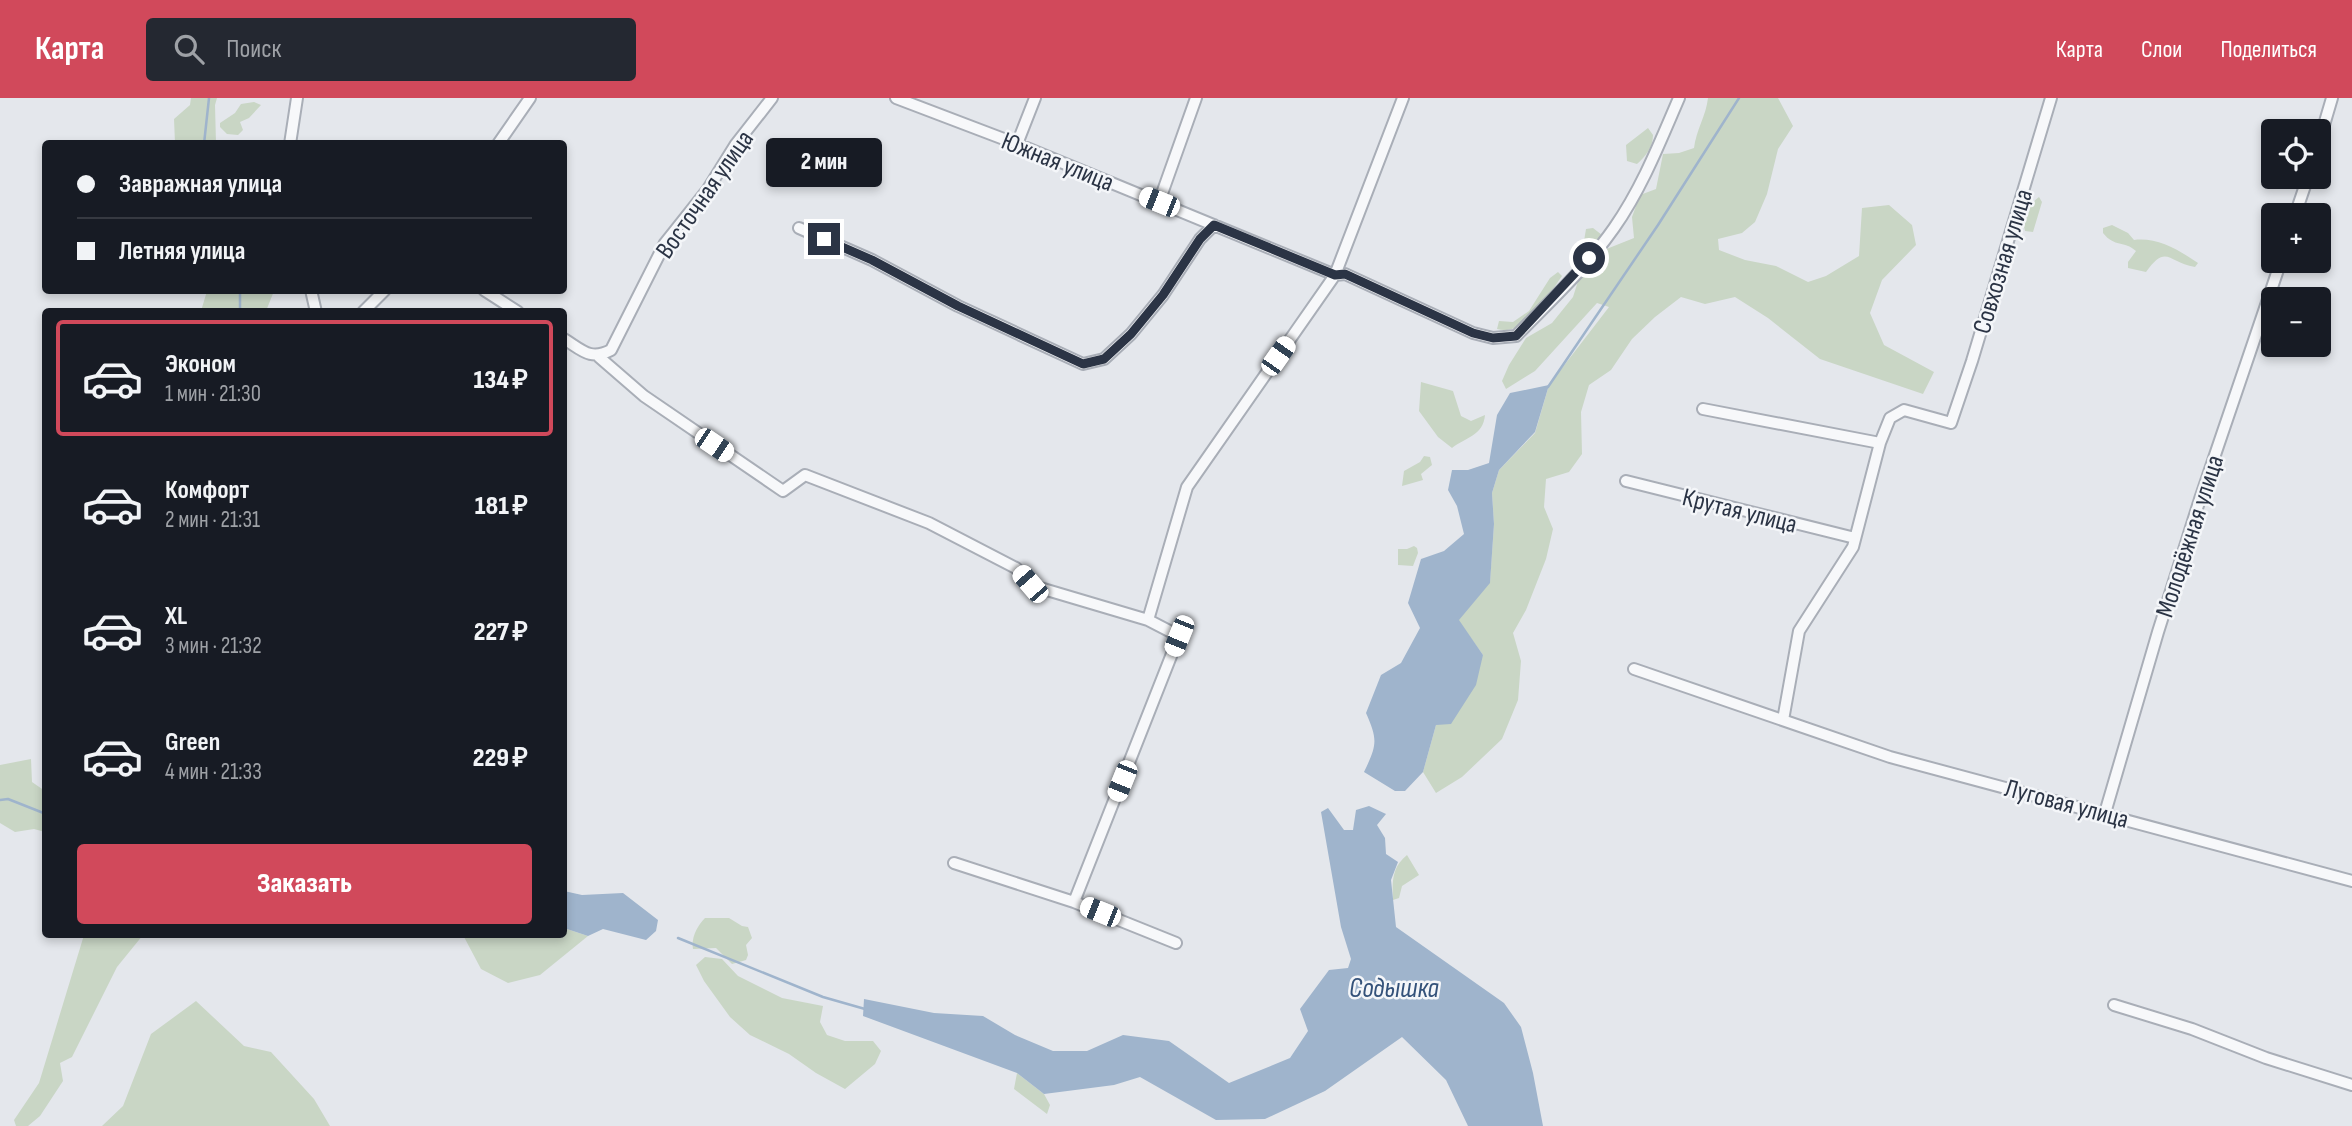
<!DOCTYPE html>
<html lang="ru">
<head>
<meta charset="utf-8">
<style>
  :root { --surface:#171b24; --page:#242831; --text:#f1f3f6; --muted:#9ea1a6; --line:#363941; --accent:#d1495b }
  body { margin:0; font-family:"Sofia Sans Condensed",sans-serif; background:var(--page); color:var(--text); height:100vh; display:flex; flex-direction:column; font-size:26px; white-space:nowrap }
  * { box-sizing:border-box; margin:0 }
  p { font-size:23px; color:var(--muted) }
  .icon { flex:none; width:38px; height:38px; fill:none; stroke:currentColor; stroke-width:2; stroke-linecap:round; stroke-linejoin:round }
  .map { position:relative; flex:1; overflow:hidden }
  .sheet { position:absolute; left:42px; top:210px; width:525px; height:630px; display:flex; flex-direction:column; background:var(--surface); border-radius:7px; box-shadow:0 4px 10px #0003 }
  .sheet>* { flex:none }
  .top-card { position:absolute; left:42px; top:42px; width:525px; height:154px; border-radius:7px; box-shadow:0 4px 10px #0003; display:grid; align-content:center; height:154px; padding:0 35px; background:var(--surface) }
  .controls { position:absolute; left:2261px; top:21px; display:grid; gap:14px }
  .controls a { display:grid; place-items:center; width:70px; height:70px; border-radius:7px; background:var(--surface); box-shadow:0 4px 10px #0003; font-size:35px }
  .end { position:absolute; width:32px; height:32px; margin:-16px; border:9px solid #2b3445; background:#fff; box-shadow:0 0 0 4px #fff }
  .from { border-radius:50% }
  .bubble { position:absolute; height:49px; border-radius:7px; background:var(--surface); box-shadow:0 4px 10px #0003; font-size:23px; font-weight:800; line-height:49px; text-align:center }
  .car { position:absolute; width:21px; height:42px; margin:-21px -10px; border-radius:9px; box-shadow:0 0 5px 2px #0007; background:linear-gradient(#fff 24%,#345 0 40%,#fff 0 76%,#345 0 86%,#fff 0) }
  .top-card b { display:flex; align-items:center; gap:24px; height:66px; font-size:26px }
  .top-card b+b { border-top:2px solid var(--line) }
  .top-card i { width:18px; height:18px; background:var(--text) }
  ul { padding:12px 0 0; list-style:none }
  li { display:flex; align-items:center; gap:21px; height:116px; margin:0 14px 10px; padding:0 21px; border:4px solid transparent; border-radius:7px }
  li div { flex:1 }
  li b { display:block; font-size:26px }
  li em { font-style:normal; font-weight:800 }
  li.selected { border-color:var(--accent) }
  li>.icon { width:63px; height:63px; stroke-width:1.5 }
  .action { display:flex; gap:14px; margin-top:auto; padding:14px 35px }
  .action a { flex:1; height:80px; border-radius:7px; background:var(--accent); color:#fff; font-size:28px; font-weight:800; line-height:80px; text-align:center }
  header { display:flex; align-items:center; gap:42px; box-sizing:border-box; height:98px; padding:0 35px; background:var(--accent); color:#fff }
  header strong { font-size:33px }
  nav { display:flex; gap:38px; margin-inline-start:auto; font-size:24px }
  .search { width:490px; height:63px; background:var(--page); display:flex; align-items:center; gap:18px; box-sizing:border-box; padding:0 24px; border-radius:7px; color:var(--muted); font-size:26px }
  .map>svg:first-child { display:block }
</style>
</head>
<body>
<header>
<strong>Карта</strong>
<div class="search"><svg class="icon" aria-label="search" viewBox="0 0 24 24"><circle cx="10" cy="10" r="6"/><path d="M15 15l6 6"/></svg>Поиск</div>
<nav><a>Карта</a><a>Слои</a><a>Поделиться</a></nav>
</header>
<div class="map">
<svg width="2352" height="1028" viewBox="0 0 2352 1028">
  <rect width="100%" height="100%" fill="#e4e7ec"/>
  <path fill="#c9d6c5" d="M191,0H217L215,7L216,45H175L174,21L190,7Z
    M1708,0H1778L1793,28L1778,51L1767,96L1755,124L1742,135L1718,141L1719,152L1745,162L1776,168L1808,184L1826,178L1859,158L1862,110L1889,107L1912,127L1916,147L1882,182L1870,215L1884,247L1934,274L1923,296L1820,261L1768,220L1735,199L1705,206L1681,199L1655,219L1632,241L1611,272L1589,287L1581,314L1582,356L1569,374L1546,381L1544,409L1553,431L1546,461L1526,512L1513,535L1521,563L1518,602L1502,641L1462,679L1436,695L1423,674L1436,627L1483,557L1458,522L1490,484L1494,426L1492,395L1499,372L1535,335L1549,287L1609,209L1597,205L1535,273L1506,291L1502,283L1509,267L1526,240L1552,225L1573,199L1579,180L1599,154L1634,140L1632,119L1640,97L1656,91L1663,56L1679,55L1694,50C1696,32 1706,18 1708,0Z
    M254,4L261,7L249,20L240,24L243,32L238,37L227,36L220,29V25L235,15L241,6Z
    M1648,30L1653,37C1653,49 1646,58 1637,66L1627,63L1626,47Z
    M2039,99L2042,104L2033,134L2025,133C2021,119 2028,107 2039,99Z
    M2112,127L2128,135L2134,142C2157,139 2179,152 2198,165L2195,169C2168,165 2167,145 2146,174L2128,170V164L2136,153C2124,142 2115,150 2103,135V130Z
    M1593,130L1602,137C1593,148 1584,151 1580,165L1571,163V157L1584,143L1586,131Z
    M1558,174L1562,178C1548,198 1525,239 1497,231L1499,223L1513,224L1529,213L1550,180Z
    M274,193L266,213H201L207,193Z
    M1421,284L1453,293L1461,318L1471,323L1485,317C1483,338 1466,339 1452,350L1438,339L1419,313Z
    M1424,358L1430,359L1432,367L1421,376L1423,382L1402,388L1404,373L1420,364Z
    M1414,448L1417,450L1418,455L1413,468L1398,467V451H1407Z
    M31,661L32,684L45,693V734L34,731L15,734L0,725V667Z
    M1407,757L1419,777L1402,788L1399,800L1393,802C1392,783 1392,769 1407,757Z
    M705,820H729L742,828L748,829L752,840L746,847L748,857L746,862L732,866L716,850L693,851C691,840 697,828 705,820Z
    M564,830L588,838L540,877L508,885L481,871L463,837L564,836Z
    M84,837H143L117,869L72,959L60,965L63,983L40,1018L28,1028H16L14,1022L39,985Z
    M705,859L722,861L738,878L782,900L823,908L820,924L827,937L845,943H873L881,953L875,966L845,991L816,975L789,956L750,937L730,919L704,883L696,867Z
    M196,903L244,948L271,954L314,1001L330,1028H102L123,1008L151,936Z
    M1017,975L1044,996L1050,1007L1047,1016L1014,991Z"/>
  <path fill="#9fb4cc" d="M1549,287L1535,334L1499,372L1492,395L1494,426L1490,485L1459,522L1483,557L1476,587L1451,626L1436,627L1423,674L1405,693H1395L1364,674C1377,647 1378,642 1366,615L1381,577L1401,565L1420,530L1408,505L1421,461L1444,453L1464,436L1457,408L1448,392L1452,372H1468L1489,365L1497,317L1510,295Z
    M1369,708L1386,716L1377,727L1385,740L1386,756L1398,764L1391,782L1396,829L1504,905L1521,929L1533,975L1543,1028H1468L1446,982L1402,939L1325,993L1265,1021L1216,1022L1140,979L1114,987L1044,996L1017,975L863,918L864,901L934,915L983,918L1015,937L1053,953H1087L1123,937L1169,943L1229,985L1290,960L1308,933L1300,911L1329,872L1348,870L1351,861L1341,829L1321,714L1328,710L1344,732H1353L1356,712Z
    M564,793L582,797L623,795L658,822L656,833L646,842L603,831L588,838L564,830Z"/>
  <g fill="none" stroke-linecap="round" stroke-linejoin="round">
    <path stroke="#9fb4cc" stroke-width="2.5" d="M204,46L209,0
      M240,214V192
      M1548,289L1658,127L1739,0
      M0,702L8,701L46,716
      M678,840L823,899L865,911"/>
    <g stroke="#a9aeb7" stroke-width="14">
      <path id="minor" d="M896,0L1017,46L1335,177L1345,176L1473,235L1493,240L1516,238C1549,204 1586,170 1614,130C1642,90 1660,44 1679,0
        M2319,44L2332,0
        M290,46L297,0
        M498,46L530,0
        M1017,46L1035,0
        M1159,104L1196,0
        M2295,117L2308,79
        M799,130L872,162L958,208L1083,266L1104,261L1131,236L1163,197L1200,141L1214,127
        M311,192L316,214
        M484,192L518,214
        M363,214L385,192
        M564,241C582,252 590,263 611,252L665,145L708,91L736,46L772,0
        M599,259L644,298L783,393L805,377L929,425L1016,470L1030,487L1148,522L1179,538L1074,804L954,765
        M1703,311L1880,345
        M1626,383L1855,440
        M1148,522L1187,389L1335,177L1403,0
        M1634,571L1890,659L2352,783
        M1783,622L1799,533L1853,449L1880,345L1890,320L1904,312L1951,325L1972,263L2051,0
        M2105,715L2158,534L2200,401L2281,163
        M1074,804L1176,845
        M2114,907L2192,931L2266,960L2352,987"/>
    </g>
    <use href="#minor" stroke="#f7f8fa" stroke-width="10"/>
  </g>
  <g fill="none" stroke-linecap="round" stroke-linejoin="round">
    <path stroke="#2b3445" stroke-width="9" d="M824,141L872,162L958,208L1083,266L1104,261L1131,236L1163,197L1200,141L1214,127L1335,177L1345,176L1473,235L1493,240L1516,238L1589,160"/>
  </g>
  <g text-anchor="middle" stroke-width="5" stroke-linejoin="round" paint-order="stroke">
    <g font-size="26" fill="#2b3445" stroke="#f4f6f9">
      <text transform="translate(1058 63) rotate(22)" y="9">Южная улица</text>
      <text transform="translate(704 96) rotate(-55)" y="9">Восточная улица</text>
      <text transform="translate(2002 163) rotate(-73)" y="9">Совхозная улица</text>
      <text transform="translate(1740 412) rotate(14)" y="9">Крутая улица</text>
      <text transform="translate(2189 438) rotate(-72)" y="9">Молодёжная улица</text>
      <text transform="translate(2067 705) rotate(15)" y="9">Луговая улица</text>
    </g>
    <g font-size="28" font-style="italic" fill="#34527a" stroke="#f4f6f9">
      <text x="1394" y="899">Содышка</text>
    </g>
  </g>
</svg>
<div class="controls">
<a><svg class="icon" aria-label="locate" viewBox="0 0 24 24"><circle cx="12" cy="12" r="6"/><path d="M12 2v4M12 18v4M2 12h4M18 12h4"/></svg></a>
<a>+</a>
<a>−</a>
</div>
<i class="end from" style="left:1589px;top:160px"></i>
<i class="end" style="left:824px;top:141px"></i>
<div class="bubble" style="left:766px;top:40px;width:116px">2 мин</div>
<i class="car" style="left:1159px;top:104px;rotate:292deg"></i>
<i class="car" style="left:1278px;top:258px;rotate:35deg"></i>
<i class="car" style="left:714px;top:347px;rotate:124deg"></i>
<i class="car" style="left:1030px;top:486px;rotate:319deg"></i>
<i class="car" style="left:1179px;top:538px;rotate:202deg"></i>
<i class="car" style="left:1122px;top:683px;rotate:202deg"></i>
<i class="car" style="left:1100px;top:814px;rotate:292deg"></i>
<div class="top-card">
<b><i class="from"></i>Завражная улица</b>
<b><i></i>Летняя улица</b>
</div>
<section class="sheet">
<ul>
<li class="selected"><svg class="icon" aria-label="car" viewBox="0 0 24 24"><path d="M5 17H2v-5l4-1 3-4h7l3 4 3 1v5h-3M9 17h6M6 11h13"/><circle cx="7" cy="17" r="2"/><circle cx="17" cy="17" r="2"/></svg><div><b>Эконом</b><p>1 мин · 21:30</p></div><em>134 ₽</em></li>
<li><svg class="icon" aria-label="car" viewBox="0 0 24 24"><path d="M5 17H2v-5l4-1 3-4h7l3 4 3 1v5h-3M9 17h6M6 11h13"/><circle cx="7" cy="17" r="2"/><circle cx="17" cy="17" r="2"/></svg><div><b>Комфорт</b><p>2 мин · 21:31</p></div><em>181 ₽</em></li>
<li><svg class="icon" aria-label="car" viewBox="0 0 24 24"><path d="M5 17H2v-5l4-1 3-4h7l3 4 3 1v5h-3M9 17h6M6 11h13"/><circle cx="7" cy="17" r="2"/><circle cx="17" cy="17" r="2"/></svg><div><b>XL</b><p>3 мин · 21:32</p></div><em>227 ₽</em></li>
<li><svg class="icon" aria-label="car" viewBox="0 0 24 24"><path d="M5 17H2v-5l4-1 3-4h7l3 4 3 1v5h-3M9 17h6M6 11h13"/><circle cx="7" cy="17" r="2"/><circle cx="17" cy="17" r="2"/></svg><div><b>Green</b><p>4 мин · 21:33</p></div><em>229 ₽</em></li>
</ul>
<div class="action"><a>Заказать</a></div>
</section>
</div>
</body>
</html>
